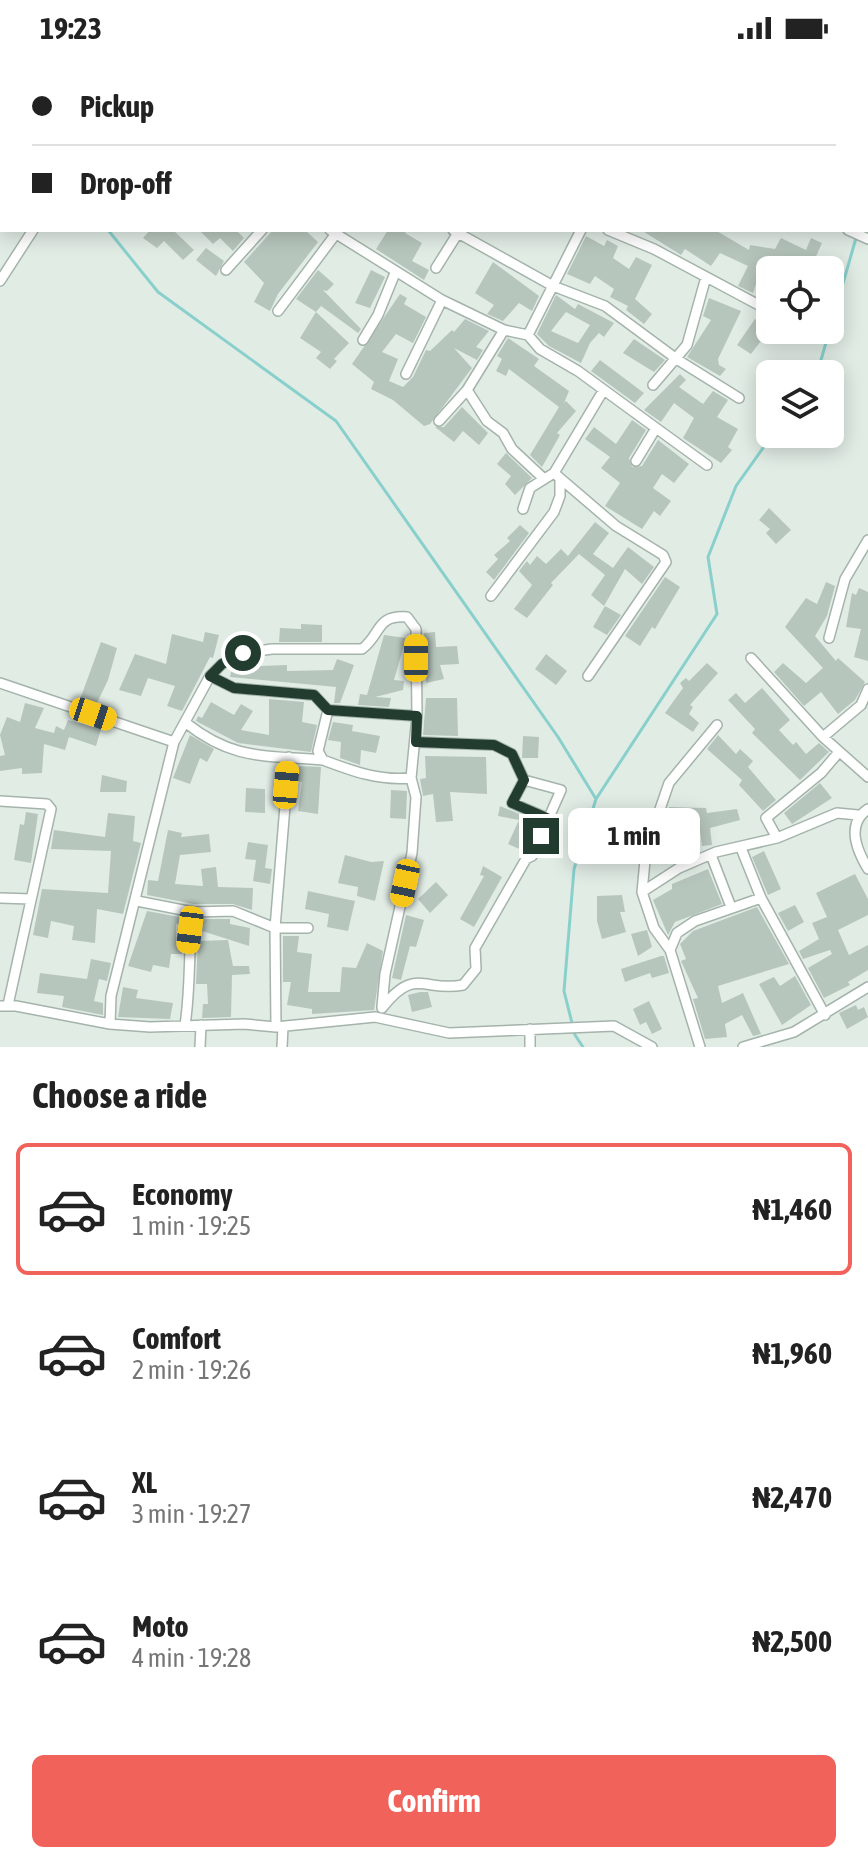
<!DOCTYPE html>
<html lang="en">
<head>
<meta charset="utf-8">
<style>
  :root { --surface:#fff; --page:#f2f2f2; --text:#222; --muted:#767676; --line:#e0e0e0; --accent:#f1625a }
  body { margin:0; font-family:"Asap Condensed",sans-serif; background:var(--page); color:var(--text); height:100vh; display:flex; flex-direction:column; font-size:30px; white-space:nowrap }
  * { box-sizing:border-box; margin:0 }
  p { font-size:26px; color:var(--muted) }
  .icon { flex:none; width:44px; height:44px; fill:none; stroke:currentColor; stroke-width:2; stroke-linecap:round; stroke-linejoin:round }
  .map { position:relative; height:991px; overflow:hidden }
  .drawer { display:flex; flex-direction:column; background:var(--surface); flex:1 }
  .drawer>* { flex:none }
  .banner { position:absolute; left:0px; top:0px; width:868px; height:176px; box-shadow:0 4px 20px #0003; display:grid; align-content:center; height:176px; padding:0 32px; background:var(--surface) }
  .buttons { position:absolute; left:756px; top:200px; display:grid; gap:16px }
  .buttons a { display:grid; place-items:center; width:88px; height:88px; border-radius:12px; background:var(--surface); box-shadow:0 4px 20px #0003; font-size:40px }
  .end { position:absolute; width:36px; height:36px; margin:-18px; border:10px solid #223c30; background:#fff; box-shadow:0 0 0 4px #fff }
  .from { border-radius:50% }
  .bubble { position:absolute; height:56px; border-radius:12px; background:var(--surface); box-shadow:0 4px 20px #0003; font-size:26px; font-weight:700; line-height:56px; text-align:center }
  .car { position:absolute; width:24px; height:48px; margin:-24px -12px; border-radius:10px; box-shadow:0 0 6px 2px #0007; background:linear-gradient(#f5c518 24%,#345 0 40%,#f5c518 0 76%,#345 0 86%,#f5c518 0) }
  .banner b { display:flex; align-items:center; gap:28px; height:76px; font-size:30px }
  .banner b+b { border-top:2px solid var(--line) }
  .banner i { width:20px; height:20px; background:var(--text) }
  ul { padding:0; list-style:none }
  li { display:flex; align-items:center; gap:24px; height:132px; margin:0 16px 12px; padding:0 16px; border:4px solid transparent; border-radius:12px }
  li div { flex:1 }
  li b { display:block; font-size:30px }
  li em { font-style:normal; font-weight:700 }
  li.current { border-color:var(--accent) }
  li>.icon { width:72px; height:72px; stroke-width:1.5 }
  h2 { padding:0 32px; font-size:36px; line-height:96px }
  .action { display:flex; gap:16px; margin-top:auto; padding:16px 32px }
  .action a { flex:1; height:92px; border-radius:12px; background:var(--accent); color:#fff; font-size:32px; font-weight:700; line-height:92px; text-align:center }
  .status { display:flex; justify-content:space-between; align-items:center; height:56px; padding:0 40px; background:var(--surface); direction:ltr }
  .status svg { height:22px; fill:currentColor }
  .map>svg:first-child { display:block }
</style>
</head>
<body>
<div class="status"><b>19:23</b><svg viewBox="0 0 49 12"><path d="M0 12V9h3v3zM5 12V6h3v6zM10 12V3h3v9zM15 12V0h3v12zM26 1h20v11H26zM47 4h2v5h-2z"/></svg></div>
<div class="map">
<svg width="868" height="991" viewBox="0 0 868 991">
  <rect width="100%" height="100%" fill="#e1ece5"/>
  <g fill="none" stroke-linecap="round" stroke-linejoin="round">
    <path stroke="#89d0cd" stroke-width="3" d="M858,0V2
      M108,174L158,236L336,365L558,681L596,743
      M817,318L856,182
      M583,991L575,979L564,935L574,813L596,743L717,558L708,501L736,430L773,378"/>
  </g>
  <path fill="#b7c6bd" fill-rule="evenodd" d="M150,174H173L194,194L183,204L164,185L157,192L143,182Z
    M199,174H236L244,182L233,195L220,182L213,188Z
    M273,174H305L318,186L278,238L270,255L254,246L264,227L244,206Z
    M388,174H407L405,177L422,187L412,205L429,214L424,224L376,193Z
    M641,174H715L749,194L750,189L775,193L781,182L806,194L811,182L822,187L810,214H784L764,206L753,237L738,230L748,210L720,197L711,210L685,193L681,199Z
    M586,180L604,190L607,184L618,190L613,202L629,213L636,201L652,209L635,243L652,258L644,268L626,254L628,250L610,241L614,233L595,220L590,228L567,218Z
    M206,192L224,205L216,220L196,204Z
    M493,206L539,240L532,255L519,247L503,265L487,258L494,249L475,237Z
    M318,214L334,228L327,235L323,234L361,273L358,277L321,250L316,256L296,243Z
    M371,214L385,221L370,252L355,247Z
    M400,238L407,242L404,248L426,261L413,287L396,278L382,296L398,303L389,325L403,331L413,321L426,294L430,295L452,274L454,276L465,263L489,275L476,291L483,294L477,304L454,292L472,312L430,368L424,370L393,344L371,333L374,326L352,308Z
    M556,239L575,253L578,248L614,267L604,281L599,277L590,287L581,307L549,290L537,278ZM566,256L590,269L578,287L551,275Z
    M709,242L741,255L718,303L719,309L726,313L720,320L687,301L711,264L703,260Z
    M316,256L349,287L334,303L337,305L330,313L316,302L321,296L300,282Z
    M755,263L770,273L751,298L737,289Z
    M508,282L539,303L534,310L569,335L564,347L566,345L576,355L557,377L560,379L542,411L530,399L559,351L509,313L506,320L496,315L502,303L497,300Z
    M634,283L665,304L654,316L623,297Z
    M600,304L644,337L635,347L591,315Z
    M680,318L686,324L679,331L703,348L713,335L728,344L717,361L738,373L728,391L732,394L721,407L683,382L694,362L674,347L661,366L644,354Z
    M462,351L488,377L479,389L463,375L454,386L435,371H444Z
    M632,364L646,374L629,402L632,411L642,410L658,384L689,408L674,427L662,418L653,432L671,445L660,460L654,455L642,473L605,450L620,427L601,412L610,401L585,383L594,371L616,388Z
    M506,397L532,422L515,439L505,428L511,420L497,408Z
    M769,452L791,474L776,488L766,477L770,473L759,464Z
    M595,466L609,477L593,498L613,512L628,491L654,511L642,528L625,513L604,550L591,539L605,519L579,498L551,527L553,529L527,562L514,553L532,529L519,515L527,505L530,509L537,500L546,508L561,493L568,500Z
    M520,469L529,477L494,524L486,516L498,503L494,499L510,485L507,482Z
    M665,521L680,531L655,573L652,571L640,590L625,580Z
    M826,526L835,530L827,560L815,580L836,605L838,602L865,626L855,644L838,658L821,636L804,650L774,616L783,607L806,627L823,612L785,571L806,542L817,548Z
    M859,532L868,536V605L854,601L861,573L846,571L852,537L856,539Z
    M605,550L621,559L607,579L593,571Z
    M301,568L322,569V586H279L280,572L301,573Z
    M205,576L219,579L213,602L210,601L182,655L167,650L175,630L148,622L141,640L119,634L135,598L166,608L172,578L203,586Z
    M435,576L436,591L457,590L459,608L440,609L444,623L426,627L424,577Z
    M384,579L406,582L394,624L404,625L403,634L375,641L391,642L389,651L358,649L360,638L367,639Z
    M101,586L117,592L108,624L95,651L79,646Z
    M546,598L567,615L556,629L535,613Z
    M337,603L354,609L340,647H334L336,631L230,621L232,611L287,609V615L333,614Z
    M707,607L718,617L690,649L693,651L689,658L699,667L693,676L665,657L683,632L680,627L686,622L689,625Z
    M762,632L790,664L779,674L793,689L796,686L806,698L819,687L829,696L800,724L752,677L755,673L728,644L736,637L745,647Z
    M426,642H457L458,680L423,679Z
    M269,643L304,646L302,666L317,669L311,696L238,687L196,665L198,660L202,662L211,646L234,659L241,648L253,655L241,674L269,679Z
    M25,647L44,652L35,672L54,677L56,670L64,674L68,664L101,673L96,690L69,681L65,694L44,688L42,717L22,718V712L0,715V700L5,699L0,679L7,661L20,666Z
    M333,666L353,669L352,675L380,680L376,697L361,694L360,709L340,702L341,686L328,684Z
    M190,679L214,693L207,706L200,702L190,728L173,722Z
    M718,679L736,698L740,693L753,705L748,711L776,744L763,755L739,729L742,724L707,693Z
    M523,680L539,681L538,702H522Z
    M425,700L486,701L487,738L450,736L453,765L436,766L433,738L423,740L420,723L426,722Z
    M299,710L321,711L318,758L298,755L302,726L297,725Z
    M102,719L127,725L126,736H100Z
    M820,727L832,742L792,768L784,757Z
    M246,732L265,733V757L245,756Z
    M391,734L407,735L406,763L390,762Z
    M500,750L536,765L524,795L508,788L519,764L498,760Z
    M669,751L706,752L707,757L737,753L740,764L710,772L712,789L702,790L699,769L682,771V795L686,800L679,804L667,791L664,764Z
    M26,756L38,758L31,807L14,804L20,768L24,769Z
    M108,757L135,760L133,785L141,787L123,858L97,853L95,887L72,884L74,870L51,865L48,882L33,879L42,833L108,837L111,795L51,793L54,774L105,781Z
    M168,774L182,777L181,781L209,778L211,796L180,799L175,828L203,830L201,813L216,811L218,831L253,832L252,854L233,848H194L147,839L148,824L158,825Z
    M248,786L268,789L265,812L272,813L270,828L253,825L256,804L245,803Z
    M764,795L781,833L768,839L752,801Z
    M345,799L371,806L384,805L375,845L357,840L358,831L338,827Z
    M483,810L502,821L474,871L460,863L484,820L480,819Z
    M708,813L722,848L675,866L668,879L653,844L672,833V828Z
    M855,818L868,843V859L838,874L849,899L868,889V914L848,926L850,929L824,942L808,912L832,898L830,894L803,903L799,895L819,883L812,867L827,861L816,837Z
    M436,826L448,839L430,857L418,843Z
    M308,835L355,845L348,875L327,871L329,858L305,853Z
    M622,839L625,856H620L626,876L602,883L597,865V840Z
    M795,849L804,866L788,875L778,857Z
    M757,851L789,908L718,930L722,947L743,937L761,978L753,980L742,959L725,968L727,981L705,983L693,943L698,942L681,905L686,903L680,888L693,875Z
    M147,855L185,862L184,870L176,868V886H183L182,898H171L169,912L153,909L151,916L128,910Z
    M406,859L424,864L416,891L410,890L401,924L392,922Z
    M200,863H230V868L250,872L249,890L199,874Z
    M647,874L652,891L638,900L631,878Z
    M283,880H299L297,896L312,898L308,936H340L342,911L356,912L367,887L383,895L374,954L312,958V953L287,949L291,926H283Z
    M228,884L233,910H249L250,918L232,919L231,961L202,962L203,948H208L207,928H196L198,885Z
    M661,900H664L669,917L652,922L650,917L625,926L621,913Z
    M91,903L111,907L107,925L99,923L94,945L103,947V959L62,951L64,940L37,937L40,917L87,923Z
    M795,920L811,949L782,969L759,928L774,921L780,930Z
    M123,931L138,934L136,942L173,947L170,963L118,961Z
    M420,936H428L432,951L412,956L408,939Z
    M649,945L662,973L652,978L646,966L640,969L633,953Z
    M856,949L858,954L864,951L868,961L847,973L839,957Z"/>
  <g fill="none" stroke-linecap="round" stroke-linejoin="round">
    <g stroke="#a4b4ab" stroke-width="12">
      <path id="minor" d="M216,0L217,2
        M455,0L457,2
        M384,2L386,0
        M561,2L562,0
        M625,2L626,0
        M724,2L725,0
        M769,2V0
        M0,68L2,69
        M330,174L442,244L504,274L528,279L540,293L578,315L656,372L636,405
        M608,174L654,193L770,255
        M848,174L868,183
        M458,177L553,230L605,250L678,304L739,342
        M436,212L458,177L453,174
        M226,214L262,174
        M0,225L33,174
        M278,255L335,179
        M504,274L467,334L487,365L503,377L512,393L542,421
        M528,279L581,174
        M363,284L378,259L395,217
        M406,318L442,244
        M653,329L687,289L706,221
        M439,365L467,334
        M656,372L707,409
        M554,417L616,470L663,499L666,506L588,620
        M523,453L530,432L554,417L603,335
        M491,540L554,456L560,440V423
        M829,582L845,523L868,484
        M751,602L823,681L868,721
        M0,627L174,686
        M328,654L417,660
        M186,667C234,705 266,699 323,704L318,695L328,654L314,639L234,632L210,620
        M823,681L861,649L868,633
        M416,686L494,689L512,698L524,724L512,747L547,762
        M323,704C352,715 379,725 411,722
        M0,745L47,748L51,753L8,949
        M868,753C846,768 856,793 868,813
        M777,782L766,762L821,717L839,696
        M741,792L761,842L825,959
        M711,799L731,851
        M642,836L679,812L716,796L777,782L837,757L858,759
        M0,842L31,843
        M137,845L193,856L233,855L275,872H308
        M670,894L677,877L695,865L761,842
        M0,950H16L110,968L150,971L244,968L276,971L375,961L449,977L614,970L652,991
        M382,952C416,909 424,937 463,929L476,913L475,892L526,803L532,800L561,734L524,724
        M110,968L111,940L174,686L210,620L222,608L243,597L272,593H362C382,578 375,559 407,561L416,573L417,660L411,722L416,741L412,797L385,918L382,951
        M185,969C191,931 188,894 193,856
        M276,971L275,872L289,701
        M530,973V991
        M200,991L201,969
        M282,991L283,971
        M700,991L670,894L654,872L642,836L646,794L669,727L717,669
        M743,991L794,976L868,931"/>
    </g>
    <use href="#minor" stroke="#fff" stroke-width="9"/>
  </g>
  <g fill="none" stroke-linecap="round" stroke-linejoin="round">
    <path stroke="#223c30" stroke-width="10" d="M243,597L222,608L210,620L234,632L314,639L328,654L417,660L416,686L494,689L512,698L524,724L512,747L547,762L541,780"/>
  </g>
</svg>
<div class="buttons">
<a><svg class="icon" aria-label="locate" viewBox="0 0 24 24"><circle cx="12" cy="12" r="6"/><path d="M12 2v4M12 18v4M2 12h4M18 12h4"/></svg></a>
<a><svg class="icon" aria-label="layers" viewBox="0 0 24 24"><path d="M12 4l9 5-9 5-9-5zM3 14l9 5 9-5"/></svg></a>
</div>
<i class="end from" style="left:243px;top:597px"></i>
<i class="end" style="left:541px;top:780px"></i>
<div class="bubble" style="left:568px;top:752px;width:132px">1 min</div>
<i class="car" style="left:416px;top:602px;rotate:0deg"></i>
<i class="car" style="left:93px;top:658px;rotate:109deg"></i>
<i class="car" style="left:286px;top:729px;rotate:5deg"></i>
<i class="car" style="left:405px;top:827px;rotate:192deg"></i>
<i class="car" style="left:190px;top:874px;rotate:187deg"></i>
<div class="banner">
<b><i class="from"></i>Pickup</b>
<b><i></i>Drop-off</b>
</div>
</div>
<section class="drawer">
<h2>Choose a ride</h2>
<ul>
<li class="current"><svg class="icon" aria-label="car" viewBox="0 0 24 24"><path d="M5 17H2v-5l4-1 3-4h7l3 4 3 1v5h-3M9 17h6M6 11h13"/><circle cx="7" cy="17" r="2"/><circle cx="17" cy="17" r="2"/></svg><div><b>Economy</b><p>1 min · 19:25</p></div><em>₦1,460</em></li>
<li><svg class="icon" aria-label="car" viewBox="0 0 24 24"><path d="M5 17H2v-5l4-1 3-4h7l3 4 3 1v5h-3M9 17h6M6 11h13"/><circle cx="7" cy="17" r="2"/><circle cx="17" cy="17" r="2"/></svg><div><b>Comfort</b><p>2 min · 19:26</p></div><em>₦1,960</em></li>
<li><svg class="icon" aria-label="car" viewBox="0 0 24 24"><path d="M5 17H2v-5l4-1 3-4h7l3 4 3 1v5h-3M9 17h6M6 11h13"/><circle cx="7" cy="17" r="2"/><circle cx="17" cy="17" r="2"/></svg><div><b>XL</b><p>3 min · 19:27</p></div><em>₦2,470</em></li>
<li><svg class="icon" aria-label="car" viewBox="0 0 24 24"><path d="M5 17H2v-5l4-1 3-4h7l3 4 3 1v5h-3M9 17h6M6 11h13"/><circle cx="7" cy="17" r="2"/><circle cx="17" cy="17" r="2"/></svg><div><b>Moto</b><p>4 min · 19:28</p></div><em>₦2,500</em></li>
</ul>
<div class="action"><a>Confirm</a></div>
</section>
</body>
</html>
